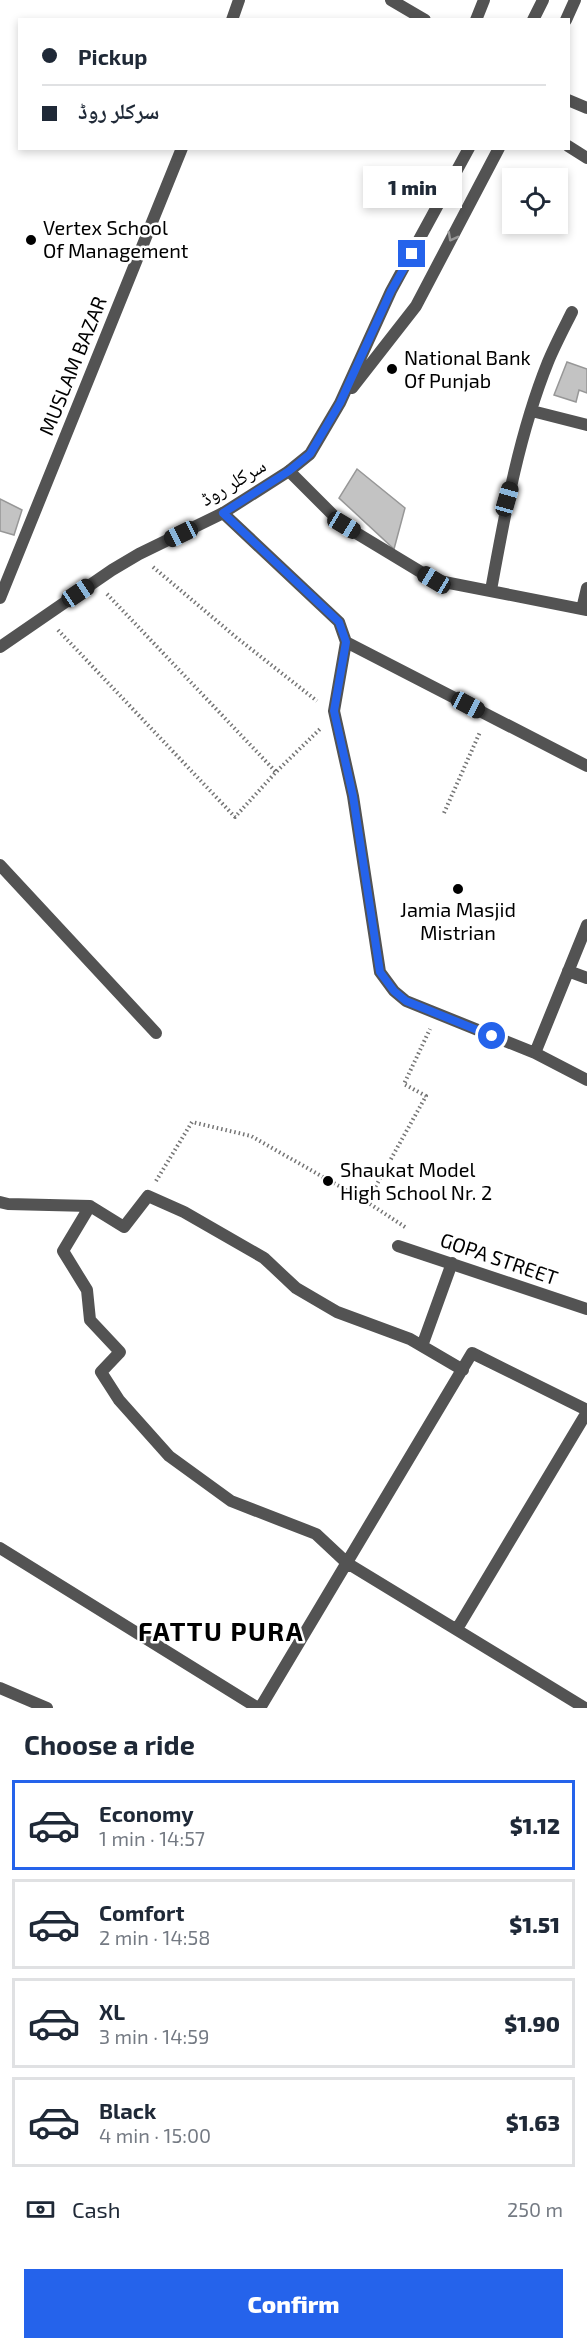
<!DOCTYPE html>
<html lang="en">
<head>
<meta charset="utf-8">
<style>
  :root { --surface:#fff; --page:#f2f2f3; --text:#1f2937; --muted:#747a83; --line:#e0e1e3; --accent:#2563eb }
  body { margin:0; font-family:"Exo 2","Noto Naskh Arabic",sans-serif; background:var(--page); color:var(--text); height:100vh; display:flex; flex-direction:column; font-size:22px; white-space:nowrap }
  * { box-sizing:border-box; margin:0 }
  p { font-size:20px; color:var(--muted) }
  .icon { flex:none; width:33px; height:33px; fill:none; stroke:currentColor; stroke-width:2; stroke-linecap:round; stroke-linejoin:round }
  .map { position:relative; height:1708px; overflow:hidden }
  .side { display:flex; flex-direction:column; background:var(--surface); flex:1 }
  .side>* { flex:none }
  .top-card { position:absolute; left:18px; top:18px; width:552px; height:132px; border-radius:0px; box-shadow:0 3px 9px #0003; display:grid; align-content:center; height:132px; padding:0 24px; background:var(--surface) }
  .tools { position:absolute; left:502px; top:168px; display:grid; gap:12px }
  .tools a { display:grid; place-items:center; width:66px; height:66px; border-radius:0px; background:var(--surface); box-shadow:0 3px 9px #0003; font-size:30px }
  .end { position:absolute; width:27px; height:27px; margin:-14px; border:8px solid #2563eb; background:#fff; box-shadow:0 0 0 3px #fff }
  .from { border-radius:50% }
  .bubble { position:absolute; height:42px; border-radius:0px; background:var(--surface); box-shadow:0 3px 9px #0003; font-size:20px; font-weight:800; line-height:42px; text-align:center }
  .car { position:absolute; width:18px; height:36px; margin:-18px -9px; border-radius:8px; box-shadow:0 0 4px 2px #0007; background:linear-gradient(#222 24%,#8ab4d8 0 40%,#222 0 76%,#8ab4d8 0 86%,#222 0) }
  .top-card b { display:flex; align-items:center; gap:21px; height:57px; font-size:22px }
  .top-card b+b { border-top:2px solid var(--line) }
  .top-card i { width:15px; height:15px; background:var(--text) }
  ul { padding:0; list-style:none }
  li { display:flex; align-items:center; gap:18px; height:90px; margin:0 12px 9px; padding:0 12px; border:3px solid var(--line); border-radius:0px }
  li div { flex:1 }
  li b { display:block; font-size:22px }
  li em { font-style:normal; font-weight:800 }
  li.selected { border-color:var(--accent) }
  li>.icon { width:54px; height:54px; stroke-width:1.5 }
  h2 { padding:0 24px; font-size:27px; line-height:72px }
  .pay { display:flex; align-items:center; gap:15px; height:66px; padding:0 24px; font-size:22px }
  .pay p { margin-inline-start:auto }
  .cta { display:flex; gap:12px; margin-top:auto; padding:12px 24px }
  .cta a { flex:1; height:69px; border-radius:0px; background:var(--accent); color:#fff; font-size:24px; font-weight:800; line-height:69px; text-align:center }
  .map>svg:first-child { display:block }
</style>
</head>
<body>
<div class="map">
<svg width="587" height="1708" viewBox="0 0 587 1708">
  <rect width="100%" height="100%" fill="#fff"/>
  <path fill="#c3c3c3" stroke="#979797" stroke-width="1.5" d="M567,362L587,369V393L579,390L576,402L554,395Z
    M357,469L405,508L394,549L339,498Z
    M0,499L22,510L14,535L0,531Z"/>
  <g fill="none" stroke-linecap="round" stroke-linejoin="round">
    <path stroke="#757575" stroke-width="4" stroke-dasharray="1.5 3" stroke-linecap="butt" d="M153,567L237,638L317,701
      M107,594L276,772
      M58,630L235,817L276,772L320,729
      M444,813L480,732
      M156,1181L192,1122L251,1136L367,1202
      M405,1227L367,1202L426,1096L404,1084L430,1029"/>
    <path stroke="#535353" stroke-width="12" d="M391,0L425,20
      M232,20L239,0
      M476,20L484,0
      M568,146L587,158
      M532,411L587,425
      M289,471L343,525L434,580L587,610
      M223,513L339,622L346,642L334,711L353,796L380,972L394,991L406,1001L535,1053L587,1080
      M491,590C505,513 519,434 548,362C555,345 564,328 572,312
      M0,598L182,148
      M582,609L587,588
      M346,642L587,766
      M0,865L156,1033
      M568,971L587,978
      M535,1053L587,925
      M0,1202L8,1204L90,1206L124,1227L148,1196L184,1212L264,1258L296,1288L337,1312L410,1339L463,1370
      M90,1206L63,1251L87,1290L90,1320L120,1352L101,1372L119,1400L169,1456L231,1501L316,1534L347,1563L585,1708
      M398,1246L587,1309
      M422,1346L452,1263
      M0,1548L258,1708
      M457,1629L587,1412
      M0,1688L47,1708
      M260,1708L472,1353L587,1410"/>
    <path stroke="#535353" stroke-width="12" d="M533,20L543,0
      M566,20L575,0
      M568,100L587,108
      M352,388L416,306L499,148
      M0,647L112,570L139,554L223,513L289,471L310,454L340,403L391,291L469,148"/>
  </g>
  <defs><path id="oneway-chevron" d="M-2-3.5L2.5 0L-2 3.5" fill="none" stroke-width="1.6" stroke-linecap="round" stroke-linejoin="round" transform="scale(1.5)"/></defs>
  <use stroke="#989898" href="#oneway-chevron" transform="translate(452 237) rotate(118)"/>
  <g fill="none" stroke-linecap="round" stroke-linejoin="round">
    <path stroke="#2563eb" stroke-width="8" d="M412,254L391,291L340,403L310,454L289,471L223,513L339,622L346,642L334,711L353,796L380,972L394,991L406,1001L492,1036"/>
  </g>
  <g fill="#000" stroke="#fff" stroke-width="2">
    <circle cx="31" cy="240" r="6"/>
    <circle cx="392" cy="369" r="6"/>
    <circle cx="458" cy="889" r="6"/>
    <circle cx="328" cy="1181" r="6"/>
  </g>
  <g text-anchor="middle" stroke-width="5" stroke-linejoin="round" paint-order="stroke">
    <g font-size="20" fill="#000" stroke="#fff" text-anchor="start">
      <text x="43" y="235">Vertex School<tspan x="43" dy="23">Of Management</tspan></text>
      <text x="404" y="365">National Bank<tspan x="404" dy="23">Of Punjab</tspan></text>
      <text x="458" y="917" text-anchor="middle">Jamia Masjid<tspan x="458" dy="23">Mistrian</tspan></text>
      <text x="340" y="1177">Shaukat Model<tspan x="340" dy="23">High School Nr. 2</tspan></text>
    </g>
    <g font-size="20" fill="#000" stroke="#fff">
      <text transform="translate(73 366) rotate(-68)" y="7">MUSLAM BAZAR</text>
      <text transform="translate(233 482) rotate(-31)" y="7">سرکلر روڈ</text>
      <text transform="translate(499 1259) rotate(19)" y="7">GOPA STREET</text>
    </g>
    <g font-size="26" font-weight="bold" letter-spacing="1.5" fill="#000" stroke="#fff">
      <text x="221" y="1641">FATTU PURA</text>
    </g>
  </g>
</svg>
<div class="tools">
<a><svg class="icon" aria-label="locate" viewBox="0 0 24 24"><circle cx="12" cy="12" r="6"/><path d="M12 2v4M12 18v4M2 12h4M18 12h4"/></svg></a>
</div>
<i class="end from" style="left:492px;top:1036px"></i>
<i class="end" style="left:412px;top:254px"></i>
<div class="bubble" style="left:363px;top:166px;width:99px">1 min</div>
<i class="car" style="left:507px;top:499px;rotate:16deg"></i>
<i class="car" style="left:344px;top:525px;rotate:121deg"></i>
<i class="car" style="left:181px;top:534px;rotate:244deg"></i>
<i class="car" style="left:434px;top:580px;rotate:301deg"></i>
<i class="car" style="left:78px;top:593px;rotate:56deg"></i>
<i class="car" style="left:468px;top:705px;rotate:118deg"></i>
<div class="top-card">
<b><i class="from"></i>Pickup</b>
<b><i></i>سرکلر روڈ</b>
</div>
</div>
<section class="side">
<h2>Choose a ride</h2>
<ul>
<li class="selected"><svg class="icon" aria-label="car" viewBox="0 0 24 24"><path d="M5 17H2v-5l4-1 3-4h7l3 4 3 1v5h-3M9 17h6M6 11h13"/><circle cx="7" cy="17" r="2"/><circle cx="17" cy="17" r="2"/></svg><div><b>Economy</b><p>1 min · 14:57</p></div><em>$1.12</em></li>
<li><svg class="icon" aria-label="car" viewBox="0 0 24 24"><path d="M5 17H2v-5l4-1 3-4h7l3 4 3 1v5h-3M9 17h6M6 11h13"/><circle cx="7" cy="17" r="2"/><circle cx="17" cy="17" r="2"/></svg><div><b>Comfort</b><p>2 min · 14:58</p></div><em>$1.51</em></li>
<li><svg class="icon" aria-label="car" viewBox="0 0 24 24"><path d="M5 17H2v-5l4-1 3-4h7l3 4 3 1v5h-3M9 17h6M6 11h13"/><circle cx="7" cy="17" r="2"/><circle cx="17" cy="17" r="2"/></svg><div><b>XL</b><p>3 min · 14:59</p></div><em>$1.90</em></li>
<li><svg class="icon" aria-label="car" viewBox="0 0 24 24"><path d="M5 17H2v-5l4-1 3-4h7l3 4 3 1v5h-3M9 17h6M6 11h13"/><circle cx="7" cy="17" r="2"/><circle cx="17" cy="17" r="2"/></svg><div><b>Black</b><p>4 min · 15:00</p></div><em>$1.63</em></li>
</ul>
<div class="pay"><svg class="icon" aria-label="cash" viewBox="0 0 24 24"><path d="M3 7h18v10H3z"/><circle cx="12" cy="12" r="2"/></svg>Cash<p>250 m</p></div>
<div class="cta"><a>Confirm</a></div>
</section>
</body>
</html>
